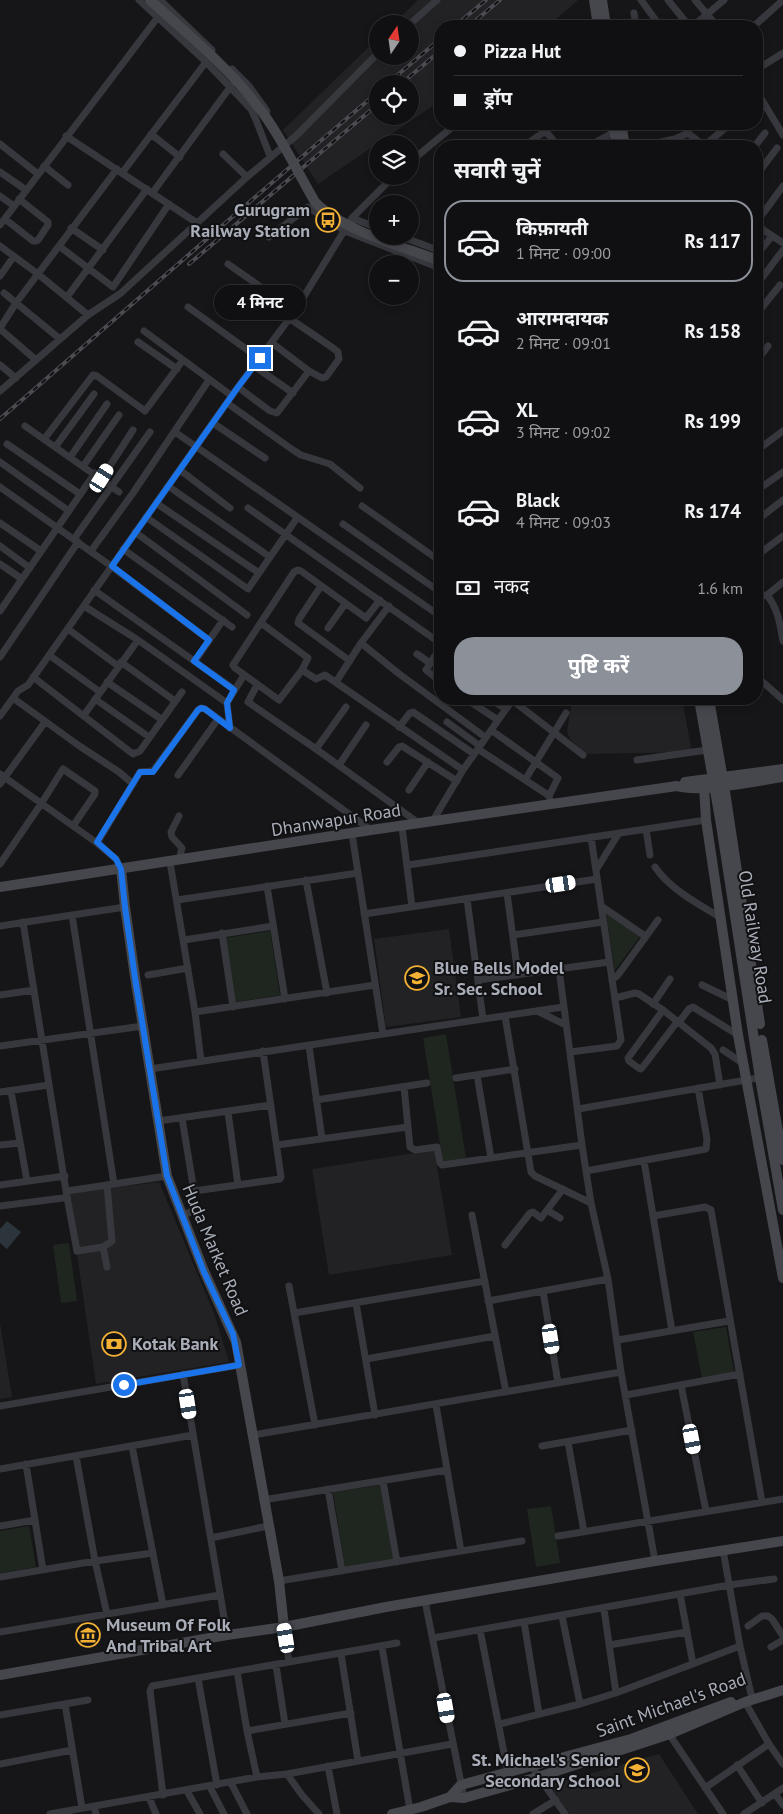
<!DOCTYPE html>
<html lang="hi">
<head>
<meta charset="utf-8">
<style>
  :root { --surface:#101012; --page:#1e1e20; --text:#f1f3f6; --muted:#9c9d9f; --line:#303032; --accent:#8c9099 }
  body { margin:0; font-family:"PT Sans","Noto Sans Devanagari",sans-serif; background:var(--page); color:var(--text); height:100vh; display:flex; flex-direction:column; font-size:19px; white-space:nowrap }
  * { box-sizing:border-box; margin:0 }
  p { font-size:16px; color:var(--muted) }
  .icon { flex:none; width:28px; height:28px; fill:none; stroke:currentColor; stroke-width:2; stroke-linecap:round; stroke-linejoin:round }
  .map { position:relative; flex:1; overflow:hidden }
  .panel { position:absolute; left:434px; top:140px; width:329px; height:565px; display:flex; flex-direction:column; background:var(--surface); border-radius:20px; box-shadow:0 2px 8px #0003,0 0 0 1px var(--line) }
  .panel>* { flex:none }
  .top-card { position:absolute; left:434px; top:20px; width:329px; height:110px; border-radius:20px; box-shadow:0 2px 8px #0003,0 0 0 1px var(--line); display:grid; align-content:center; height:110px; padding:0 20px; background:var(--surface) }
  .needle { width:32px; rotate:13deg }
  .tools { position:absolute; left:369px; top:15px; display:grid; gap:10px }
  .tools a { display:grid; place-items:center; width:50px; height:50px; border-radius:50%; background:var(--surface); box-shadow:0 2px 8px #0003,0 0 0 1px var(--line); font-size:25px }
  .end { position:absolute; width:22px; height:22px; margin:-11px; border:6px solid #1a73e8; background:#fff; box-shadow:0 0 0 2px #fff }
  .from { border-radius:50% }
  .bubble { position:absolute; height:35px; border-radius:18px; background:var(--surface); box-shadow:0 2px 8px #0003,0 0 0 1px var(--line); font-size:16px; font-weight:700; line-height:35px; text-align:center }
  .car { position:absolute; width:15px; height:30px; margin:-15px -8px; border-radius:6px; box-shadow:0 0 4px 1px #0007; background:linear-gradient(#fff 24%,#345 0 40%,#fff 0 76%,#345 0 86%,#fff 0) }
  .top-card b { display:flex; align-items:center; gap:18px; height:48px; font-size:19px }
  .top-card b+b { border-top:1px solid var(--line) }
  .top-card i { width:12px; height:12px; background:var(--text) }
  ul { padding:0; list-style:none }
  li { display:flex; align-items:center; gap:15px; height:82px; margin:0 10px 8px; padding:0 10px; border:2px solid transparent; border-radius:20px }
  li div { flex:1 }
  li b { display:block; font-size:19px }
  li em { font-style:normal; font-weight:700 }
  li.active { border-color:var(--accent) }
  li>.icon { width:45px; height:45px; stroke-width:1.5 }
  h2 { padding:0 20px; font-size:22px; line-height:60px }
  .pay { display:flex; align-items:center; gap:12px; height:55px; padding:0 20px; font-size:19px }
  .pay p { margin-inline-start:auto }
  .cta { display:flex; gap:10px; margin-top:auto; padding:10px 20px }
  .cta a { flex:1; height:58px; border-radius:20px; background:var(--accent); color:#fff; font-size:20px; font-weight:700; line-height:58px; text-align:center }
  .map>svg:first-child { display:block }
</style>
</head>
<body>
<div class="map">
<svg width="783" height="1814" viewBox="0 0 783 1814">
  <rect width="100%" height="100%" fill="#161618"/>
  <path fill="#222225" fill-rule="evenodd" d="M418,0H578L548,26H440V101L318,184L283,130L377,39L378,56H410V24H393ZM378,84H410V116H378Z
    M572,699H682L692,752L586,754L570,739L567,732Z
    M449,929L461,1017L386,1027L374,939Z
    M434,1150L452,1255L329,1275L312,1169Z
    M159,1182L214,1313L229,1362L96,1384L68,1193Z
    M0,1323L12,1397L0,1399Z
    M659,1754L698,1814H569L550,1785Z"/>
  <path fill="#1e261f" d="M606,914L641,935L615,970Z
    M270,931L280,995L235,1002L225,938Z
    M446,1034L466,1158L443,1162L423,1038Z
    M69,1243L77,1301L61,1303L53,1245Z
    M726,1327L734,1372L702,1378L693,1332Z
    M381,1485L393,1559L345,1567L333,1492Z
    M551,1506L560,1563L536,1567L527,1509Z
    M29,1526L36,1567L0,1573V1531Z"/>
  <path fill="#2c353c" d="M7,1221L21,1232L7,1249L0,1243V1229Z"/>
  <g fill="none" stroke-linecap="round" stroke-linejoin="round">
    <path stroke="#37383d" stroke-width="7" d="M139,0L206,62L251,109L256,120L270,156
      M160,0L212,50
      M641,0L660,26
      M668,0L689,26
      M695,0L717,26
      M634,13L636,26
      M410,24L437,0
      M693,26L724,0
      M754,26L783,0
      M232,69L249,86L267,111
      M756,70L783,53
      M756,90L783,135
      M685,124L688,133L704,146L730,124
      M151,134L180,157
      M66,136L197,223
      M0,144L38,174
      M524,146L544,132L548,134L558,146
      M589,146L614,132
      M643,146L675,139L688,133
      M755,146L765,133
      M223,154L247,177
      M410,162L456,124
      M44,166L68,185
      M0,172L26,190
      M122,173L206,62
      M756,176L777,148
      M153,192L231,86
      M0,196L14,206
      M352,218L378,228
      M5,219L33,241H36L38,240L48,225V222L19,199
      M756,223L783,186
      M0,225L158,17
      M756,225L783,243
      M71,228L103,250
      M400,236L440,251
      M269,237L308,207L345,231L440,268
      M0,246L38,274L88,315
      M59,246L113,287L169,204
      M756,256L772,236
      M228,264L295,311
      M0,276L14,256
      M756,286L783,250
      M4,293L60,339
      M67,297L147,189
      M188,307L260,359
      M756,315L780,285
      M0,328L16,303L117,169
      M0,329L36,360
      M144,331L232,396
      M138,342L177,369
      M272,343L309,371L322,378L326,377L339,359L338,352L333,348L289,318
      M756,362L768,346
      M0,365L16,378
      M254,366L293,393
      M238,387L270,411L277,413L309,371
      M0,391L88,315L121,293L247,177L297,135L378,53
      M227,403L293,450L301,455L330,464L360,488
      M213,423L265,458
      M25,426L119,492
      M175,432L440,616
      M45,438L93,375L97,376L145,411L183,360
      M7,444L80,494
      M56,446L94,394
      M756,451L783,431
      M71,456L107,404
      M0,462L69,511
      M84,465L119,415
      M180,470L230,508
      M102,478L133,430
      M168,486L270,557
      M0,487L111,566L209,640
      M756,491L783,472
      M156,503L259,573
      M362,506L440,561
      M248,508L440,643
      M146,517L248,589L297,518
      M756,521L783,500
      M0,523L41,551
      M343,524L440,592
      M135,532L247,615
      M74,539L150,432
      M0,546L30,568
      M123,549L232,627
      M91,551L133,493L209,380
      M756,556L783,536
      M0,564L22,579
      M321,586L299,619L298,623L350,661
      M756,589L761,596L767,595L783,582
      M94,590L235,690
      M767,595C778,609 780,624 783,641
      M84,606L138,640L227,703
      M0,611L95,473
      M261,623L308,658L302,670L279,700L235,668L233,665L294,572L298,570L301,571L366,618L380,600
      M328,628L345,604
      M68,629L118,666
      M361,643L398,673L485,737
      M440,648L426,670L440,681
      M417,654L430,663
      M49,655L100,692
      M0,657L78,542
      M195,661L223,620
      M121,662L175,701
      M302,670L316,679L325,675L463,770
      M756,676L783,700
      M33,677L133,754L140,751L182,692
      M107,682L161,719
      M336,682L361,643L389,606
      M257,685L248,702L316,749L420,824
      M13,698L78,745L119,772L133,784
      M95,699L149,737
      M466,699L498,720
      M490,699L506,709
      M512,700L583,755
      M84,715L138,640
      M0,716L18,691L28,685L238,387L295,311L352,218L394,176
      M447,722L480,746
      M399,727L410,713L413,712L474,754
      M230,728L227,703L244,675
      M491,730L558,778L549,796
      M316,749L346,707
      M478,749L545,793L549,796L550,800
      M637,760L707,750
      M387,762L399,747L402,746L457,781
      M339,765L366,725
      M0,774L97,843L116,859L121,869
      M178,775L218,719
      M525,780L566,713
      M0,784L45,722
      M409,790L428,762
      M432,822L463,770L513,699
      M402,827L412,907
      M646,829L650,855
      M352,834L383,1034
      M97,843L140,772L153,771L198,710L201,708L205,709L371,830
      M179,860L182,848L172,837L171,832L179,816
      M170,862L195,1012L201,1061
      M0,864L41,804L63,769L95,791V794L73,826
      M408,865L706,820
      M655,867C671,890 697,903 721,918
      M596,870L619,833
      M306,880L327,993
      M267,886L285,999
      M507,893L518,975
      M467,899L483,1019
      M177,900L358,873
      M601,906L645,936
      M364,914L597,879
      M72,915L114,1184
      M23,922L67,1197L77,1251L103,1247L112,1241L107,1185
      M0,926L125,907
      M222,933L233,1007
      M513,935L603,922
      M184,940L273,926
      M559,969L582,1145L591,1203L608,1279L621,1372L655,1561
      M148,975L188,968
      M478,980L609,962
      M612,980L618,975L658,920
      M702,985L733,1000
      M0,995L34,990
      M615,998L635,993L639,994L663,1010L711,1048L715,1054L720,1085
      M653,1004L670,979
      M663,1010L628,1058L629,1061L640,1069L642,1068L677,1022
      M537,1011L566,1025
      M195,1012L375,985
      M505,1016L531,1172L535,1176L591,1203
      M679,1022L689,1009L693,1007L738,1035
      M0,1046L143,1026
      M309,1046L322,1139
      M723,1050L744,1064
      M570,1052L617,1046L621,1040L591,837
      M150,1069L563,1007
      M477,1075L491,1158
      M456,1078L515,1069
      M404,1087L410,1147L415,1150L437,1147L440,1163L442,1165L582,1145
      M11,1091L27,1181
      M0,1092L49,1085
      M316,1100L427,1083
      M578,1109L764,1077
      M228,1112L238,1185
      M158,1121L271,1105
      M0,1145L20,1143
      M277,1145L408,1127
      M644,1161L672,1331
      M586,1171L706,1149L707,1139L698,1088
      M0,1185L65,1176
      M67,1191L167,1176
      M194,1191L280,1179L281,1177L263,1051
      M0,1206L63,1198
      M547,1210L560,1218
      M472,1215L506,1392
      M182,1216L192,1211L194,1191L182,1118
      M653,1216L705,1207L711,1210L762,1502
      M505,1245L530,1213L533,1212L541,1218L563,1189
      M103,1247L107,1267
      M289,1286L315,1425
      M543,1291L558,1383
      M488,1301L608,1279
      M356,1303L375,1415
      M294,1313L485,1281
      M618,1340L729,1321
      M366,1359L495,1336
      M183,1374L227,1635
      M681,1385L706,1511
      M626,1395L740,1374
      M436,1405L461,1551
      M0,1406L239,1365
      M253,1435L621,1372
      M568,1442L584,1532
      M132,1446L163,1605
      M542,1446L632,1430
      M76,1456L95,1561L107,1614
      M26,1464L43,1570
      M0,1469L193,1435
      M383,1481L397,1562
      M328,1489L342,1571
      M263,1500L447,1470
      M0,1526L35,1520
      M558,1536L783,1499
      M211,1538L268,1526
      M723,1550L740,1646L751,1694
      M0,1577L95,1561L153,1553
      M279,1581L522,1541
      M680,1594L693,1664
      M425,1601L464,1798
      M604,1609L616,1693
      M562,1616L580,1704
      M524,1622L539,1714
      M748,1626L762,1616H768L772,1619L783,1636
      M284,1627L289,1662
      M480,1630L508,1773
      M0,1632L220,1595
      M433,1638L729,1585L774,1579
      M609,1645L687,1632
      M382,1647L410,1810
      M771,1647L783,1640
      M341,1654L358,1761
      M276,1665L285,1724
      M237,1671L247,1731L257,1777
      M198,1678L217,1785
      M745,1702L769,1744L783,1764
      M65,1704L82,1808
      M0,1715L88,1700
      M500,1724L580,1704L616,1693L740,1646
      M247,1731L351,1713
      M667,1731L723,1814
      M0,1764L72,1750
      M737,1765L762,1803
      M328,1766L337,1814
      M532,1767L565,1814
      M287,1774L302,1795L319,1814
      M231,1783L247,1814
      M210,1787L224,1814
      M705,1788L769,1744
      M187,1791L200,1814
      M775,1794L783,1805
      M163,1795L150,1691L152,1686L397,1643
      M149,1797L156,1814
      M94,1807L96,1814
      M50,1814L257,1777L287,1774L452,1744
      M533,1814L556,1800
      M744,1814L783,1788"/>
    <path stroke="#45474d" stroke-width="10" d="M594,0L598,26
      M602,0L606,26
      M613,124L617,146
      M621,124L625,146
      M699,699L721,825L760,1078L783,1210
      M709,699L724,785L760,1024
      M685,782L783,769
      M704,787L706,820L738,1035L783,1278
      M121,869L125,907L135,977L167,1176L204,1271L236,1342L279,1581L284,1627
      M0,887L371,830L677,786C699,793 758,781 783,777
      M762,1040L783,1160
      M0,1675L227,1635L284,1627L386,1607L655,1561L783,1541
      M450,1797L461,1785L631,1739L731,1702
      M392,1814L421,1807L450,1797L464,1798L538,1777L670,1734L745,1702L783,1690"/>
    <g stroke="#4a4c52" stroke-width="4">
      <path id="rail" d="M455,26L486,0
        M469,26L500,0
        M387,84L440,39
        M401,84L440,51
        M189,264L378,104
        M0,419C126,310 250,200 378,92"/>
    </g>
    <use href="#rail" stroke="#111113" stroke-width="2" stroke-dasharray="5.5" stroke-linecap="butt"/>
    <path stroke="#45474d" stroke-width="10" d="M150,0C186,33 226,65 256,104C278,131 297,171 315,202C341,230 404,247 440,261"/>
  </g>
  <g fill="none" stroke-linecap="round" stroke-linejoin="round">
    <path stroke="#1a73e8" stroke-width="6" d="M124,1385L239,1365L233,1334L204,1272L167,1176L135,978L125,907L121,869L116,859L97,842L140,772H153L198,710L201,708L205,709L230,728L227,703L234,690L194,661L209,640L112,566L238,387L260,358"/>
  </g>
  <defs>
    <g id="bus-ring" transform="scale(1.25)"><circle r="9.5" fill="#111113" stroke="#f2b134" stroke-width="1.5"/><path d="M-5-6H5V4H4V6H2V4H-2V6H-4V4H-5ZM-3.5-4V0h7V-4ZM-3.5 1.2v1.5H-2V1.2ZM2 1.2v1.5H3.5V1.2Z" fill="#f2b134"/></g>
    <g id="school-ring" transform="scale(1.25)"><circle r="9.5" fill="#111113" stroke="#f2b134" stroke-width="1.5"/><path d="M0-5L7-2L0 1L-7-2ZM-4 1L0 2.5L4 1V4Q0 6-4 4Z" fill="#f2b134"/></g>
    <g id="bank-ring" transform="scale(1.25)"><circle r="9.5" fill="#111113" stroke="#f2b134" stroke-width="1.5"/><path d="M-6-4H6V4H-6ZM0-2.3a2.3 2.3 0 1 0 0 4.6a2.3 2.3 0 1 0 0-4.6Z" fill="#f2b134"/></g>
    <g id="museum-ring" transform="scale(1.25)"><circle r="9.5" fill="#111113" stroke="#f2b134" stroke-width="1.5"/><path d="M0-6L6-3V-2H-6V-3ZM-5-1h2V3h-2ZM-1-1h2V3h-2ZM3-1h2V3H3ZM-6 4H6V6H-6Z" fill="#f2b134"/></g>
  </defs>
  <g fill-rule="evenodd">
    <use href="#bus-ring" x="328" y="220"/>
    <use href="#school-ring" x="417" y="978"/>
    <use href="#bank-ring" x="114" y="1344"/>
    <use href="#museum-ring" x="88" y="1635"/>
    <use href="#school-ring" x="637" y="1770"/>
  </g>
  <g text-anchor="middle" stroke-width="4" stroke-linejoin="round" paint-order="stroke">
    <g font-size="18" font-weight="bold" fill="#a8adb8" stroke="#111113" text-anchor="start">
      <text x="310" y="216" text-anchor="end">Gurugram<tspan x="310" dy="21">Railway Station</tspan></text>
      <text x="434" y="974">Blue Bells Model<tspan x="434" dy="21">Sr. Sec. School</tspan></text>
      <text x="132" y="1350">Kotak Bank</text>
      <text x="106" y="1631">Museum Of Folk<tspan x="106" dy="21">And Tribal Art</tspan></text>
      <text x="620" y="1766" text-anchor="end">St. Michael's Senior<tspan x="620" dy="21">Secondary School</tspan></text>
    </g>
    <g font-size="18" fill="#a8adb8" stroke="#111113">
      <text transform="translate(336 820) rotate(-9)" y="6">Dhanwapur Road</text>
      <text transform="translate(755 937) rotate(81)" y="6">Old Railway Road</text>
      <text transform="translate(215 1250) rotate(67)" y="6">Huda Market Road</text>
      <text transform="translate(671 1705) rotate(-20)" y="6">Saint Michael's Road</text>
    </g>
  </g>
</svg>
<div class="tools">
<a><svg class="needle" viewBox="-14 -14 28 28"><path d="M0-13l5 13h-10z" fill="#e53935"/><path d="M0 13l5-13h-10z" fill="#9c9d9f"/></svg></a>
<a><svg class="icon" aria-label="locate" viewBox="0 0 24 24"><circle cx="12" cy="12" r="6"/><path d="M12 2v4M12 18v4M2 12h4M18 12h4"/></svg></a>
<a><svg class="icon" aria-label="layers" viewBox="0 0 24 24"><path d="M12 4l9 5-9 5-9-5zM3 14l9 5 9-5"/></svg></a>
<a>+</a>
<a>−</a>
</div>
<i class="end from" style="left:124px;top:1385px"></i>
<i class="end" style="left:260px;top:358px"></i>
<div class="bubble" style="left:214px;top:285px;width:92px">4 मिनट</div>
<i class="car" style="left:102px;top:478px;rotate:32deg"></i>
<i class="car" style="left:561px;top:884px;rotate:81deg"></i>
<i class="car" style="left:551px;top:1339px;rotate:171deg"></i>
<i class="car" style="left:188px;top:1404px;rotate:171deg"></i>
<i class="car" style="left:692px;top:1439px;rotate:169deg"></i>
<i class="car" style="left:286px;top:1638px;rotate:351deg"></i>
<i class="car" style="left:446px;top:1708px;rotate:170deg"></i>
<div class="top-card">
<b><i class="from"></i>Pizza Hut</b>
<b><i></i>ड्रॉप</b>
</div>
<section class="panel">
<h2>सवारी चुनें</h2>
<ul>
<li class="active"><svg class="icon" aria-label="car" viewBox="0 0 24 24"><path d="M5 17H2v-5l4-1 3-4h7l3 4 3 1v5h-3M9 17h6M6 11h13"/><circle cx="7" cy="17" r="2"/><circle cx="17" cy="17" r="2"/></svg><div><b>किफ़ायती</b><p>1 मिनट · 09:00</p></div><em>Rs 117</em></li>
<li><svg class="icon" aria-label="car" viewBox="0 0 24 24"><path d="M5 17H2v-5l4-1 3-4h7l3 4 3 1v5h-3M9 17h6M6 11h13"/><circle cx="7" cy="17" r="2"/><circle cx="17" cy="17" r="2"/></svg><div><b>आरामदायक</b><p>2 मिनट · 09:01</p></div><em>Rs 158</em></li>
<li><svg class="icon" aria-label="car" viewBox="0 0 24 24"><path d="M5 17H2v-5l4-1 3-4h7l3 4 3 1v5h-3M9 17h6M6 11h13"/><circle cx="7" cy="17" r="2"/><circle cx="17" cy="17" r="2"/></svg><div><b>XL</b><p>3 मिनट · 09:02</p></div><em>Rs 199</em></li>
<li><svg class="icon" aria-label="car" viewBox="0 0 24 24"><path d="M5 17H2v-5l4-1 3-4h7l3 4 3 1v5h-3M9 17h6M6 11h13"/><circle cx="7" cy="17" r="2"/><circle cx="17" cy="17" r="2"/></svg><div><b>Black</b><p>4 मिनट · 09:03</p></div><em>Rs 174</em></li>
</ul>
<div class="pay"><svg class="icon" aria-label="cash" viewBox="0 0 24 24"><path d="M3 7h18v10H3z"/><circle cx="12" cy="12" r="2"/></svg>नकद<p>1.6 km</p></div>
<div class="cta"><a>पुष्टि करें</a></div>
</section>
</div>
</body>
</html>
